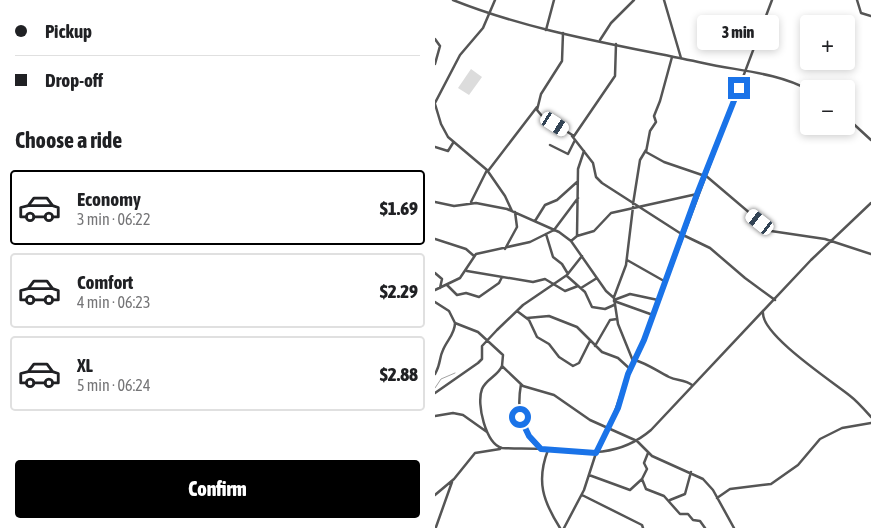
<!DOCTYPE html>
<html lang="en">
<head>
<meta charset="utf-8">
<style>
  :root { --surface:#fff; --page:#f2f2f2; --text:#202124; --muted:#757577; --line:#e0e0e0; --accent:#000 }
  body { margin:0; font-family:"Asap Condensed",sans-serif; background:var(--page); color:var(--text); height:100vh; display:flex; flex-direction:column; font-size:19px; white-space:nowrap }
  * { box-sizing:border-box; margin:0 }
  p { font-size:16px; color:var(--muted) }
  .icon { flex:none; width:28px; height:28px; fill:none; stroke:currentColor; stroke-width:2; stroke-linecap:round; stroke-linejoin:round }
  .map { position:relative; flex:1; overflow:hidden }
  .drawer { display:flex; flex-direction:column; background:var(--surface); width:435px }
  .drawer>* { flex:none }
  .banner { display:grid; align-content:center; height:110px; padding:0 15px; background:var(--surface) }
  .buttons { position:absolute; left:365px; top:15px; display:grid; gap:10px }
  .buttons a { display:grid; place-items:center; width:55px; height:55px; border-radius:5px; background:var(--surface); box-shadow:0 2px 8px #0003; font-size:25px }
  .end { position:absolute; width:22px; height:22px; margin:-11px; border:6px solid #1a73e8; background:#fff; box-shadow:0 0 0 2px #fff }
  .from { border-radius:50% }
  .bubble { position:absolute; height:35px; border-radius:5px; background:var(--surface); box-shadow:0 2px 8px #0003; font-size:16px; font-weight:800; line-height:35px; text-align:center }
  .car { position:absolute; width:15px; height:30px; margin:-15px -8px; border-radius:6px; box-shadow:0 0 4px 1px #0007; background:linear-gradient(#fff 24%,#345 0 40%,#fff 0 76%,#345 0 86%,#fff 0) }
  .banner b { display:flex; align-items:center; gap:18px; height:48px; font-size:19px }
  .banner b+b { border-top:1px solid var(--line) }
  .banner i { width:12px; height:12px; background:var(--text) }
  ul { padding:0; list-style:none }
  li { display:flex; align-items:center; gap:15px; height:75px; margin:0 10px 8px; padding:0 5px; border:2px solid var(--line); border-radius:5px }
  li div { flex:1 }
  li b { display:block; font-size:19px }
  li em { font-style:normal; font-weight:800 }
  li.selected { border-color:var(--accent) }
  li>.icon { width:45px; height:45px; stroke-width:1.5 }
  h2 { padding:0 15px; font-size:22px; line-height:60px }
  .primary-button { display:flex; gap:10px; margin-top:auto; padding:10px 15px }
  .primary-button a { flex:1; height:58px; border-radius:5px; background:var(--accent); color:#fff; font-size:20px; font-weight:800; line-height:58px; text-align:center }
  main { display:flex; flex:1; min-height:0 }
  .map>svg:first-child { display:block }
</style>
</head>
<body>
<main>
<section class="drawer">
<div class="banner">
<b><i class="from"></i>Pickup</b>
<b><i></i>Drop-off</b>
</div>
<h2>Choose a ride</h2>
<ul>
<li class="selected"><svg class="icon" aria-label="car" viewBox="0 0 24 24"><path d="M5 17H2v-5l4-1 3-4h7l3 4 3 1v5h-3M9 17h6M6 11h13"/><circle cx="7" cy="17" r="2"/><circle cx="17" cy="17" r="2"/></svg><div><b>Economy</b><p>3 min · 06:22</p></div><em>$1.69</em></li>
<li><svg class="icon" aria-label="car" viewBox="0 0 24 24"><path d="M5 17H2v-5l4-1 3-4h7l3 4 3 1v5h-3M9 17h6M6 11h13"/><circle cx="7" cy="17" r="2"/><circle cx="17" cy="17" r="2"/></svg><div><b>Comfort</b><p>4 min · 06:23</p></div><em>$2.29</em></li>
<li><svg class="icon" aria-label="car" viewBox="0 0 24 24"><path d="M5 17H2v-5l4-1 3-4h7l3 4 3 1v5h-3M9 17h6M6 11h13"/><circle cx="7" cy="17" r="2"/><circle cx="17" cy="17" r="2"/></svg><div><b>XL</b><p>5 min · 06:24</p></div><em>$2.88</em></li>
</ul>
<div class="primary-button"><a>Confirm</a></div>
</section>
<div class="map">
<svg width="436" height="528" viewBox="0 0 436 528">
  <rect width="100%" height="100%" fill="#fff"/>
  <path fill="#dcdcdc" d="M36,69L47,77L34,95L23,88Z"/>
  <g fill="none" stroke-linecap="round" stroke-linejoin="round">
    <path stroke="#a3a3a3" stroke-width="1" d="M0,388L6,379L20,373"/>
    <path stroke="#555" stroke-width="2.5" d="M229,0L246,58
      M422,0L426,13L436,16
      M111,30L119,0
      M128,33L127,61L106,94L102,110L107,116L139,136L180,76L181,44
      M0,39L5,46L0,64
      M165,40L176,23L199,0
      M237,57L225,101L219,116L221,122L215,131L211,152L229,162L270,176
      M0,103L25,55L48,28L60,0
      M0,104L6,124L13,137L52,170L70,196L77,211
      M137,136L158,163L161,177L167,183L248,235L275,248L310,278L340,300
      M115,145L133,154L140,140
      M0,147L13,151L18,143
      M53,171L102,107
      M270,175L336,231L390,239L436,254
      M0,202L19,206L41,203L72,209L124,232L136,241L171,291L179,298L183,324L198,361
      M36,202L52,170
      M198,204L205,160L211,150
      M100,221L110,205L122,200L142,182
      M111,234L118,257L127,264L133,274
      M142,236L143,169L149,151
      M0,239L31,249L39,256
      M136,241L142,236L159,231L176,213L262,194
      M70,249L82,227L80,212
      M192,260L229,281
      M32,271L98,282L110,279L130,291L143,286
      M0,273L7,279L5,288
      M132,276L150,292L157,307L170,309L179,305
      M12,285L22,295L31,293L44,297L64,283L67,277
      M146,288L162,278
      M0,290L25,278L41,254L95,242L119,230L143,198
      M179,297L191,265L198,207
      M179,300L195,294L223,300
      M179,301L218,315
      M0,302L14,311L20,323L43,332L68,355L67,366L88,386L119,395L155,420L202,441L217,456L268,479L278,490L299,528
      M82,311L94,320L102,337L114,344L124,357L138,366L144,363L155,341
      M328,313C327,335 395,380 414,395C422,401 429,409 436,417
      M92,318L114,316L142,327L167,352L183,358L195,369
      M160,346L175,320L182,319
      M200,360C213,364 222,371 234,377C242,381 250,379 257,385
      M67,366C63,376 51,379 47,389C41,404 51,444 67,448C80,449 93,448 106,449C147,453 182,459 216,430L376,260L436,203
      M0,374C6,364 4,358 8,350C12,340 20,334 20,323
      M86,384C82,407 84,434 105,448
      M0,393L43,363L47,359V346L62,330L88,305L132,275L147,256
      M0,416L18,413L28,415L52,432
      M113,450C101,481 108,501 125,528
      M154,475L195,490L207,479L211,489L229,496L245,514H253L258,520L265,521L270,528
      M207,479L212,469L209,463L213,453
      M0,495L19,479L40,453L65,449
      M147,495L207,525L208,528
      M282,498L295,489L336,484L363,465L385,439L407,428L436,423
      M235,500L250,494L256,472
      M1,527L17,482
      M129,528L149,490L161,453L178,417L193,374L209,340L337,0"/>
    <path stroke="#555" stroke-width="2.5" d="M18,0C98,32 184,45 268,63C303,71 341,72 374,90
      M411,117L436,140"/>
  </g>
  <g fill="none" stroke-linecap="round" stroke-linejoin="round">
    <path stroke="#1a73e8" stroke-width="6" d="M85,417L94,436L106,449L161,453L183,408L193,374L209,340L262,194L304,88"/>
  </g>
</svg>
<div class="buttons">
<a>+</a>
<a>−</a>
</div>
<i class="end from" style="left:85px;top:417px"></i>
<i class="end" style="left:304px;top:88px"></i>
<div class="bubble" style="left:262px;top:15px;width:82px">3 min</div>
<i class="car" style="left:120px;top:124px;rotate:123deg"></i>
<i class="car" style="left:325px;top:222px;rotate:308deg"></i>
</div>
</main>
</body>
</html>
